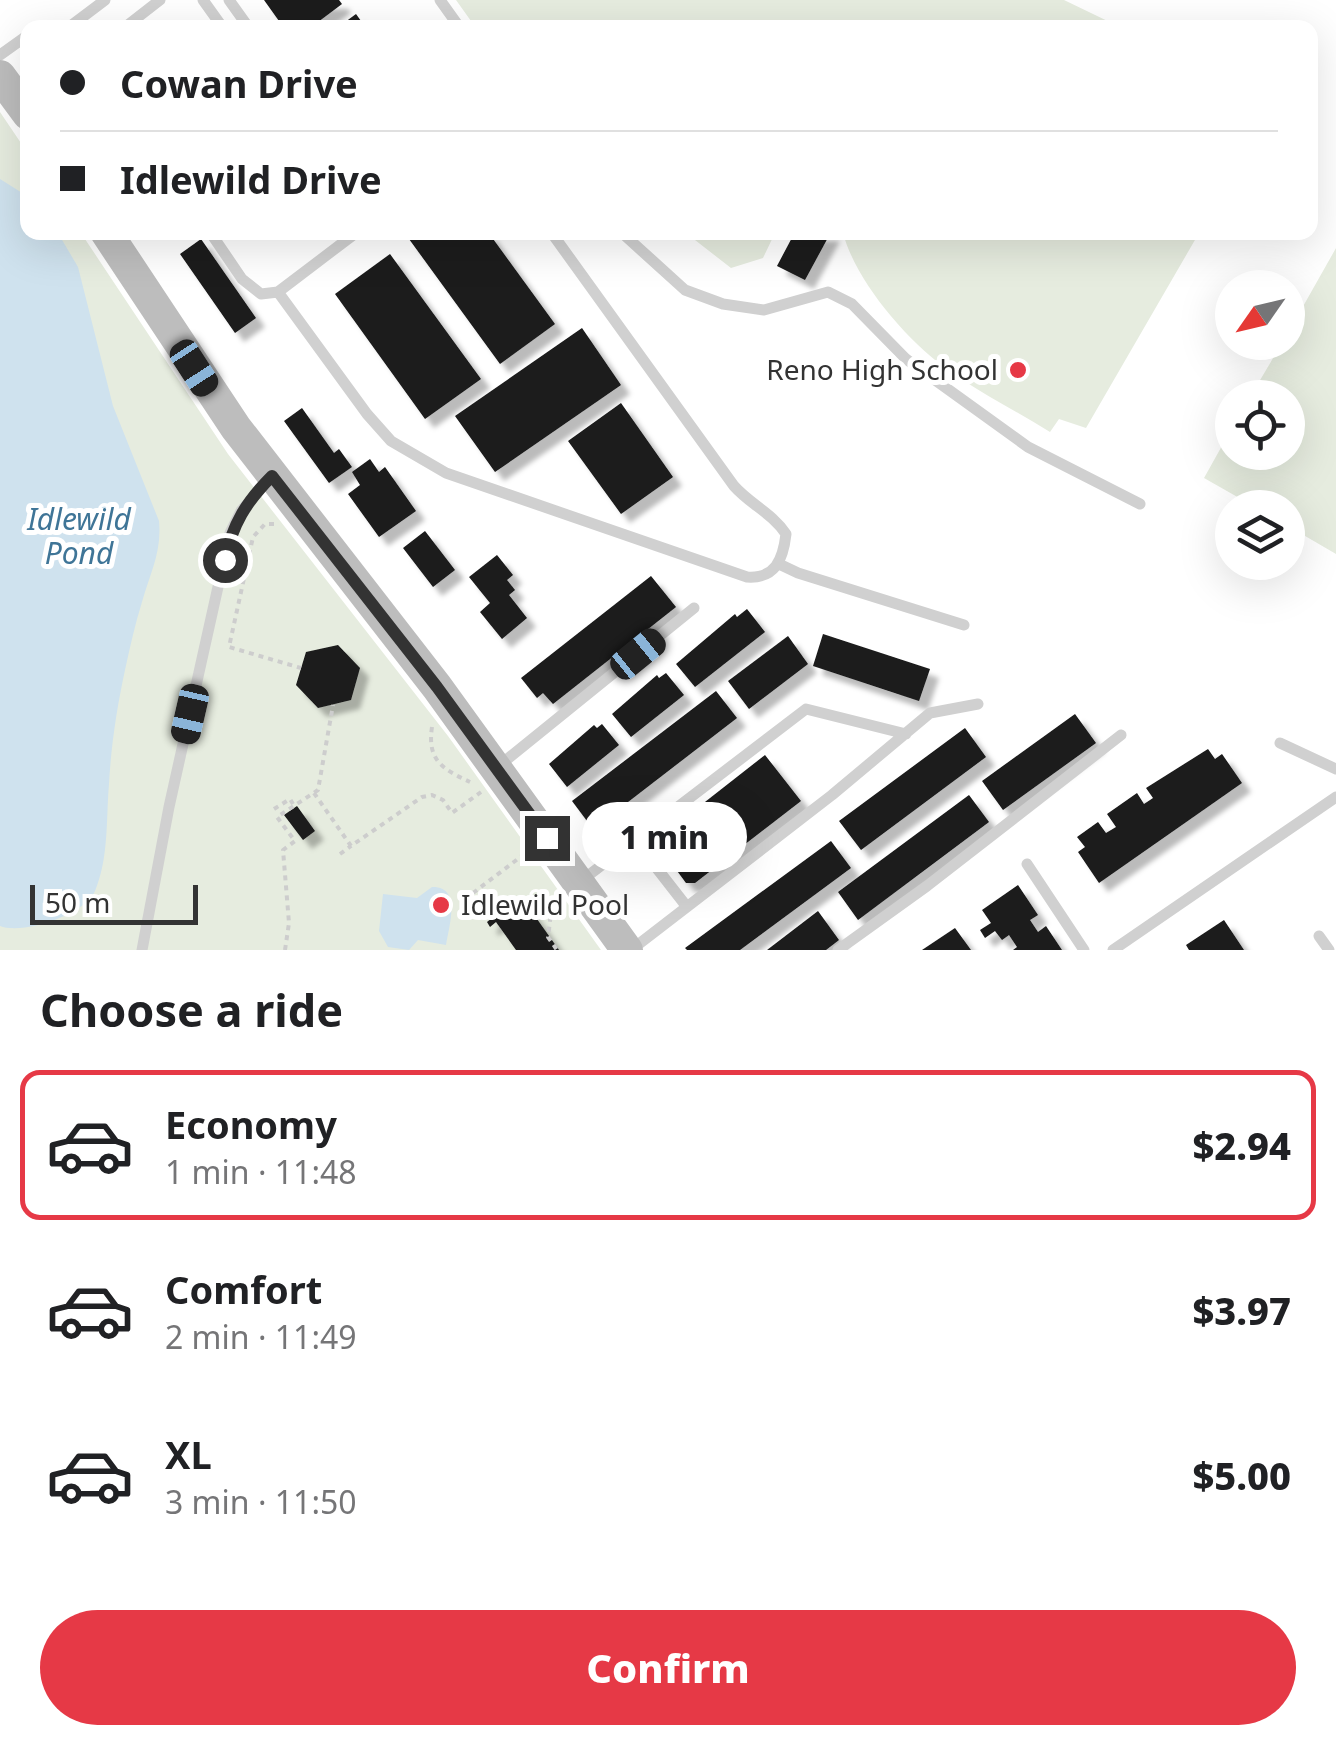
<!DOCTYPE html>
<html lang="en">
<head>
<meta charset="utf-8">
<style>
  :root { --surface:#fff; --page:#f2f2f2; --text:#202124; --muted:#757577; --line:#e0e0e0; --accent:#e63946 }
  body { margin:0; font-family:"Noto Sans",sans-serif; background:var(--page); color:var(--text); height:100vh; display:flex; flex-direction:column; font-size:38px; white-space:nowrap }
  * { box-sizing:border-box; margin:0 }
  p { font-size:32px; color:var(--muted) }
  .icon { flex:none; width:55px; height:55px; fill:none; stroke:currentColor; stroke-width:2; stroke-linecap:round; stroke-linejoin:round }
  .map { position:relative; height:950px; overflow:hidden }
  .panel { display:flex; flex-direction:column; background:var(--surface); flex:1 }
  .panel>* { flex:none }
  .hud { position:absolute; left:20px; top:20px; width:1298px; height:220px; border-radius:20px; box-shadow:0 10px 40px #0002; display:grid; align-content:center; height:220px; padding:0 40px; background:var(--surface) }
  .needle { width:65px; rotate:236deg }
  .controls { position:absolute; left:1215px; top:270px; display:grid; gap:20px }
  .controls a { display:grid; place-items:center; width:90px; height:90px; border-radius:50%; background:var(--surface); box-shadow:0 10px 40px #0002; font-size:50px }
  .scale { position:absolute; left:30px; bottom:25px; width:168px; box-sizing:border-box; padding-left:10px; border:5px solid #333; border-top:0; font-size:28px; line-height:35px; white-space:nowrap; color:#333; -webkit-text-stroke:8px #fff; paint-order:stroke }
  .end { position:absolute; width:45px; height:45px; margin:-22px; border:12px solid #333; background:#fff; box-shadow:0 0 0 5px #fff }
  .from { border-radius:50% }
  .bubble { position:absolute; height:70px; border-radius:35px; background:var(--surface); box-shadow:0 10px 40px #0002; font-size:32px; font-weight:800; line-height:70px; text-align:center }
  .car { position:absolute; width:30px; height:60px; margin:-30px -15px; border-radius:12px; box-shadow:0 0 8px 2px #0007; background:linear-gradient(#222 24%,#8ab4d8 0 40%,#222 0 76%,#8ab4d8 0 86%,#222 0) }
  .hud b { display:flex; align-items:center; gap:35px; height:95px; font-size:38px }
  .hud b+b { border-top:2px solid var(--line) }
  .hud i { width:25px; height:25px; background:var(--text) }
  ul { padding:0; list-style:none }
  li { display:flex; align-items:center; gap:30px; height:150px; margin:0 20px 15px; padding:0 20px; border:5px solid transparent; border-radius:20px }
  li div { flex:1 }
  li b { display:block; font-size:38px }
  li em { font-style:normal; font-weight:800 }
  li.current { border-color:var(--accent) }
  li>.icon { width:90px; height:90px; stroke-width:1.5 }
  h2 { padding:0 40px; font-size:45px; line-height:120px }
  .button { display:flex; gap:20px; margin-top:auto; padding:20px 40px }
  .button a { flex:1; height:115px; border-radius:60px; background:var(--accent); color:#fff; font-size:40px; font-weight:800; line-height:115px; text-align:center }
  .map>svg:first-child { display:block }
</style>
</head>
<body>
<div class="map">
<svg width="1336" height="950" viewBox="0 0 1336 950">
  <defs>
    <filter id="shadow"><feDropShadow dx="9" dy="9" stdDeviation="2.5" flood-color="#0004"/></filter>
  </defs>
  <rect width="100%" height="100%" fill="#fff"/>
  <path fill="#e6ecdf" d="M456,0H1064L1120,27L476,28Z
    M0,112L27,152L28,232L81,233L228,454L448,736L601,950H0Z
    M686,233L775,232V233L763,258L731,268Z
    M843,233V232L1199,233L1086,428L1059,419L1050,432C1015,410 976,391 944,367C904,337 856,281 843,233Z
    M1336,248V554L1288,526V508L1255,507L1204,478L1232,428V452H1288V398L1250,397L1282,343L1288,342V333Z"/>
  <path fill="#cfe2ee" d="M0,179L27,196L28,232L58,233L78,267L113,406L159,521C162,552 150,573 142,602C135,624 130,647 125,670C117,707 111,746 109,784C106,819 109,858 95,891C85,915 22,935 0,926Z
    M432,887C462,886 449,926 446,945L418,940L409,950L388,947L379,931L383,894L417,898Z"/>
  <path fill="#1a1a1a" filter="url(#shadow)" d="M264,0H339L342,4L310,28H284Z
    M356,14L366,28H337Z
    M418,232H488L555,324L500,364L409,239Z
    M795,232H831L805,280L777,266Z
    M201,239L256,318L235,333L180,254Z
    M390,254L481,379L425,419L335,294Z
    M582,328L621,385L495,472L455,416Z
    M621,403L673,477L621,514L568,441Z
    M302,408L334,453L339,449L352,467L329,483L284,421Z
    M370,459L379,472L385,467L416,511L379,537L348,494L360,485L352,472Z
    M425,531L455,570L433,587L403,548Z
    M497,555L513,575L507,580L515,590L509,595L527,618L502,639L480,612L490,603L469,577Z
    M651,576L676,607L553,704L543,693L537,698L521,678Z
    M747,609L765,632L695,687L676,664L735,614L737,617Z
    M823,634L930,669L919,701L813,666Z
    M788,636L808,664L749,709L728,681Z
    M338,645L360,668L351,700L318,708L296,685L306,652Z
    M666,673L684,695L631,737L612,714L657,675L659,678Z
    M716,691L737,718L593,829L572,801Z
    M1075,714L1096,743L1003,810L982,781Z
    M602,724L619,745L567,787L549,764L594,725L597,728Z
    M965,728L986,757L861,850L839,821Z
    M1208,749L1215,759L1222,754L1242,783L1099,883L1078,852L1085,847L1077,837L1098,822L1106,833L1116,827L1107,814L1137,793L1144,804L1153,798L1146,788Z
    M765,755L801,801L695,883H686L658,845L659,838Z
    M969,795L989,822L858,920L838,892Z
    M297,806L315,831L303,840L284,815Z
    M831,841L851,868L740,950H687L685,948Z
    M1018,885L1038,915L1030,920L1038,932L1046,926L1062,950H1013L1017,947L1009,935L1002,940L995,931L985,938L980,930L991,923L982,910Z
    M499,900L511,916L527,905L559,950H516L496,922L490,927L487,922L492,918L486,910Z
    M818,911L839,940L826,950H767Z
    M1224,920L1244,950H1189L1186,945Z
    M955,928L971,950H922Z"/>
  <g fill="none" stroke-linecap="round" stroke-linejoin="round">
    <path stroke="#cdcdcd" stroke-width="4" stroke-dasharray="5 5" stroke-linecap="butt" d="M274,524H265L253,537L229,647L301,668
      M432,727C427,760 442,769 470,782
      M314,793L351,846L422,797L432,795L443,800L452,813L481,792
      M274,809L290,799L293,804
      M340,854L351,846
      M473,893L523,855
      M553,897L548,937L557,950
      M285,950L289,923L283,850L295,841L277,817L318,790L333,705"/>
    <path stroke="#d0d0d0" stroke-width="11" d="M203,0L223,28
      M229,0L249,28
      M440,0L460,28
      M68,28L105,0
      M124,28L160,0
      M0,55L28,35
      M210,232L242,279L261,294L278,292L357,232
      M621,232L685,290L723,304L764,310L828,292L852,304L906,359L1028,447L1140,504
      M278,292L367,414L391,441L446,473L747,577C775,579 783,560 786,534C772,513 751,505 734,486L551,232
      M779,564L798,573L964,625
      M1280,743L1336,769
      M500,765L694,608
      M634,839L687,907
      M1027,864L1084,950
      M581,881L806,709L906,734
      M1319,936L1329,950
      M142,950L169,807L230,533L241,511L272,476
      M631,950L832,795L930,713L978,704
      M838,950L927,886L1121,735
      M1113,950L1336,797"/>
    <path stroke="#bdbdbd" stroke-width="32" d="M0,76L28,114
      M106,232L236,428L437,687L627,950"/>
  </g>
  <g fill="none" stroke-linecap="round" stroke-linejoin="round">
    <path stroke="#333" stroke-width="12" d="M225,560C232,525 246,502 272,476L437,687L547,838"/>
  </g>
  <g fill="#e63946" stroke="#fff" stroke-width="4">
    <circle cx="1018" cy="370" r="10"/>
    <circle cx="441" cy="905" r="10"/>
  </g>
  <g text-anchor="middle" stroke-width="10" stroke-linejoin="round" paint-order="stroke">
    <g font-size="28" fill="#333" stroke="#fff" text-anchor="end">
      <text x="998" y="380">Reno High School</text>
      <text x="461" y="915" text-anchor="start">Idlewild Pool</text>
    </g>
    <g font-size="30" font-style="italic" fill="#3f7597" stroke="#fff">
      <text x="79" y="530">Idlewild<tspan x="79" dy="34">Pond</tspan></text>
    </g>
  </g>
</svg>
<div class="controls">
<a><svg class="needle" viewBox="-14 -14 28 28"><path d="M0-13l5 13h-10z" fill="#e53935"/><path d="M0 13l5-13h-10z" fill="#757577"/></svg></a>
<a><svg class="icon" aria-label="locate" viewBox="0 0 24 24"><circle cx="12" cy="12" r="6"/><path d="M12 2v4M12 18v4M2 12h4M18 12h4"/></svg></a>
<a><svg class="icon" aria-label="layers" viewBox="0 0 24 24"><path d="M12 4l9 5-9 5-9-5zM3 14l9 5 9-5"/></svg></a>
</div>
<div class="scale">50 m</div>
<i class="end from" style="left:225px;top:560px"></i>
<i class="end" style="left:547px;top:838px"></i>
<div class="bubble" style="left:582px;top:802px;width:165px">1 min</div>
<i class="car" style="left:194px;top:368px;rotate:147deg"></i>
<i class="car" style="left:638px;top:654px;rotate:51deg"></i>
<i class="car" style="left:190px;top:714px;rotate:193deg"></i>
<div class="hud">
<b><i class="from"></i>Cowan Drive</b>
<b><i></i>Idlewild Drive</b>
</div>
</div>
<section class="panel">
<h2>Choose a ride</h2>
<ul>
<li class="current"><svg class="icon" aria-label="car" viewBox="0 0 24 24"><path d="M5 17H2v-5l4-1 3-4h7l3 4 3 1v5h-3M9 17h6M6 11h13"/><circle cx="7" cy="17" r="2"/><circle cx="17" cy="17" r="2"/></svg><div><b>Economy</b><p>1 min · 11:48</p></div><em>$2.94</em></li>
<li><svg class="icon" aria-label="car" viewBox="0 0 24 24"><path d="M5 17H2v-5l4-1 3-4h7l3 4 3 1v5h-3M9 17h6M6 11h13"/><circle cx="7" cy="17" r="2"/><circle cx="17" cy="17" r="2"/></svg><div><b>Comfort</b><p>2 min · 11:49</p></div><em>$3.97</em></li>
<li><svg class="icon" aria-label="car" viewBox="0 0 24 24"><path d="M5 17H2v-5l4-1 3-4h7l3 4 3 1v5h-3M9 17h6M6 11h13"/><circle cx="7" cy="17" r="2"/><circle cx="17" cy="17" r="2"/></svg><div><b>XL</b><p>3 min · 11:50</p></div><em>$5.00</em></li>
</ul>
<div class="button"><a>Confirm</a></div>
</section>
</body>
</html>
